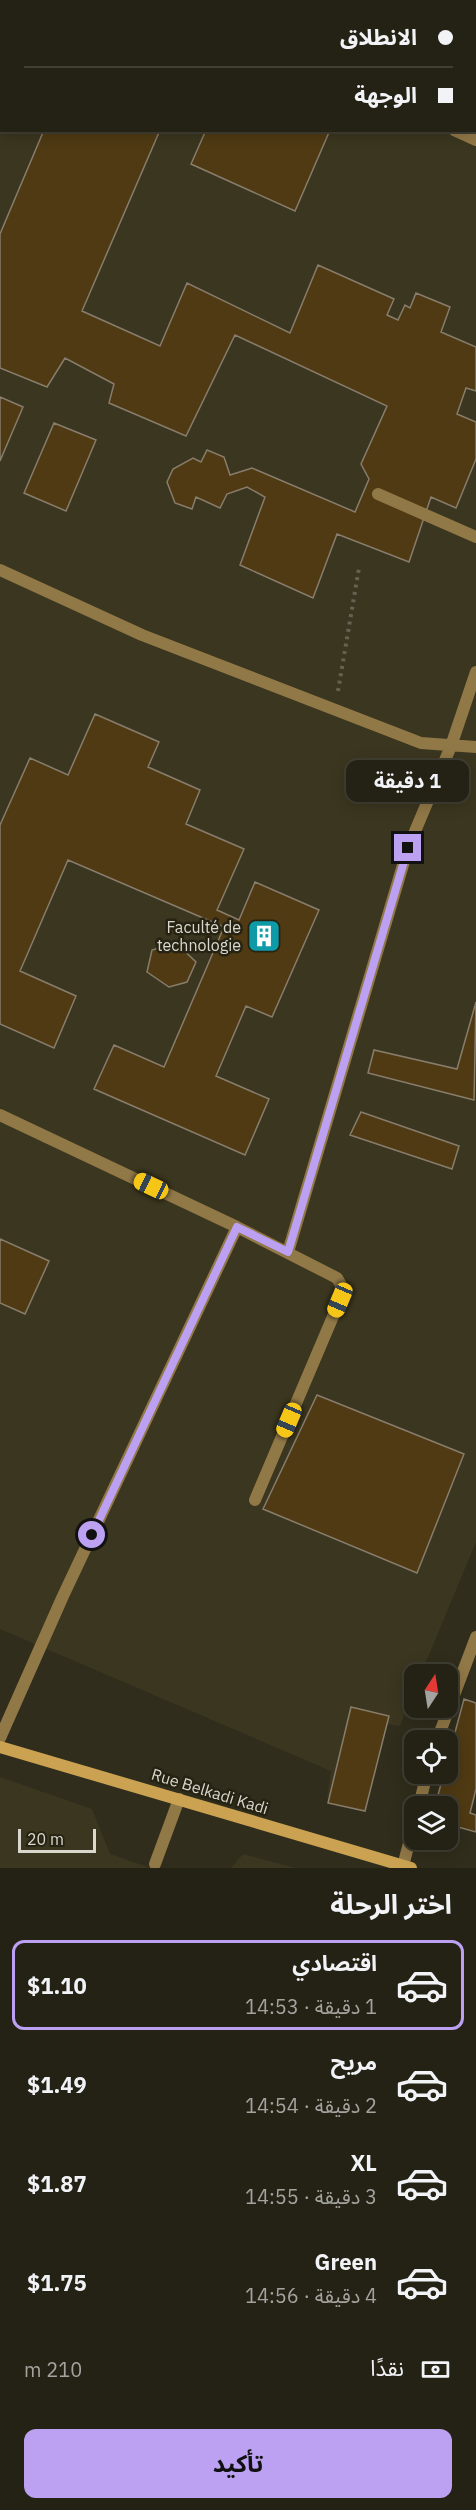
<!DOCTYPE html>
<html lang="ar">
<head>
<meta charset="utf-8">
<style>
  :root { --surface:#242215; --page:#2c2a1e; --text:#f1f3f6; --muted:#a3a4a0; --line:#413f34; --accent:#bca0f2 }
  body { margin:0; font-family:"IBM Plex Sans","Noto Sans Arabic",sans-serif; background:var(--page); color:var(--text); direction:rtl; height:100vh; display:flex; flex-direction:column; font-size:22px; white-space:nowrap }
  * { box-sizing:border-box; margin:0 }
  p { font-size:20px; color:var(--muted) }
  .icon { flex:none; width:33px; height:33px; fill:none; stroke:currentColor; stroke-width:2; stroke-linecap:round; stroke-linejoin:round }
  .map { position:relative; height:1868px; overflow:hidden; direction:ltr }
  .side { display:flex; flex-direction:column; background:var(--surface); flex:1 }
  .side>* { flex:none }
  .banner { position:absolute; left:0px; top:0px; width:477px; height:132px; box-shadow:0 3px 15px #0003,0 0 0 2px var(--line); direction:rtl; display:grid; align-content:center; height:132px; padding:0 24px; background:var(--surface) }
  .needle { width:39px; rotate:12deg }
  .controls { position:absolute; left:404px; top:1664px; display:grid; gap:12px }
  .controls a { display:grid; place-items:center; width:54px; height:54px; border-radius:12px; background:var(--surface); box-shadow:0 3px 15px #0003,0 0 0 2px var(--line); font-size:30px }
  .scale { position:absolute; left:18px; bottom:15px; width:78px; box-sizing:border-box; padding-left:6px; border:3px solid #dad8ce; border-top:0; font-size:16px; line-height:21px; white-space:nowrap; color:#dad8ce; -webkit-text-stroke:4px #262313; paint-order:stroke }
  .end { position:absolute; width:27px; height:27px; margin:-14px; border:8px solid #bca0f2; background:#111; box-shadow:0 0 0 3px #111 }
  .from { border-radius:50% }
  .bubble { position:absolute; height:42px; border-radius:12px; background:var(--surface); box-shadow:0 3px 15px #0003,0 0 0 2px var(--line); font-size:20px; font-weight:700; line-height:42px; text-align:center; direction:rtl }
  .car { position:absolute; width:18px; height:36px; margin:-18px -9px; border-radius:8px; box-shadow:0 0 4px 2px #0007; background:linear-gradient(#f5c518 24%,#345 0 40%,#f5c518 0 76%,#345 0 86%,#f5c518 0) }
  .banner b { display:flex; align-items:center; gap:21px; height:57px; font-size:22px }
  .banner b+b { border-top:2px solid var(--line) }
  .banner i { width:15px; height:15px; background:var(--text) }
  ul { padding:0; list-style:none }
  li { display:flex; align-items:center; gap:18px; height:90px; margin:0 12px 9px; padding:0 12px; border:3px solid transparent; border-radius:12px }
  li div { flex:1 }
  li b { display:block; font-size:22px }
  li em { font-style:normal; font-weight:700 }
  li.active { border-color:var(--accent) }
  li>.icon { width:54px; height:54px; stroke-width:1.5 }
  h2 { padding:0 24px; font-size:27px; line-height:72px }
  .pay { display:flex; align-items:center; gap:15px; height:66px; padding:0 24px; font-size:22px }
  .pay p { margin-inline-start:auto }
  .button { display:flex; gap:12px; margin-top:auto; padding:12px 24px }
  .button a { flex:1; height:69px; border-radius:12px; background:var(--accent); color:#111; font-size:24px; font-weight:700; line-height:69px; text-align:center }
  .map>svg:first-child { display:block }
</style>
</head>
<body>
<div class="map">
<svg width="476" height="1868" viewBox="0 0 476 1868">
  <rect width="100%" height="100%" fill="#302d1c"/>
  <path fill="#3b361f" d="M56,0H476V1542L421,1674H414V1691L400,1726L387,1724L364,1806L327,1797L331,1771L0,1629V132L1,129L476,130V2Z
    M0,1777L92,1809L110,1854L151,1868H0Z
    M243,1854L296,1868H231Z"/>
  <path fill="#4f3a13" stroke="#887d6c" stroke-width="1.5" d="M44,130H160L82,311L160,346L187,283L290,333L318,265L394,299L387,315L398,320L405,305L410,308L416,293L450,307L441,332L476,347V391L466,388L457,414L476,422V459L456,508L431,497L409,562L337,534L313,598L240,565L265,497L247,487L227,494L220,508L196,497L192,509L175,503L167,482L173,469L193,458L201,462L207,450L224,457L230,475L252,468L355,512L369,479L361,464L387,406L235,335L186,436L109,403L114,384L65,358L47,387L0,368V234Z
    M206,130H330L295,211L191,164Z
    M0,397L23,407L0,461Z
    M54,423L96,440L66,511L24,493Z
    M95,714L159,742L148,767L200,790L186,824L244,849L217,910L239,920L255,882L319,910L272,1017L246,1006L216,1076L269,1099L245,1155L94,1089L114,1045L164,1067L224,927L68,860L20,971L76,996L54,1048L0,1024V825L30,758L68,775Z
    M176,943L196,962L187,982L169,987L147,972L152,950Z
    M476,1002L474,1100L368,1073L374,1050L457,1069Z
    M361,1112L459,1146L452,1169L350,1135Z
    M0,1239L49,1261L25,1314L0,1303Z
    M317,1395L464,1454L417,1573L263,1509Z
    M464,1699L476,1703V1789L470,1813L476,1815V1832L447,1824V1806H435L444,1773H447V1762Z
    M351,1707L389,1716L365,1811L328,1803Z"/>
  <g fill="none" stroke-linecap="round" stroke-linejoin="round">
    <path stroke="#646253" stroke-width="4" stroke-dasharray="3 4.5" stroke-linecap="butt" d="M338,691L359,568"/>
    <path stroke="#917847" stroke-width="12" d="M123,0L127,2
      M396,0L398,2
      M454,130L476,140
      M378,494L476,537
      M0,570L142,635L421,743L476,747
      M0,1115L237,1227L337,1278L341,1285L340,1300L255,1500
      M288,1252L408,848L451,746L476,672
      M0,1738L63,1596L237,1227
      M155,1864L179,1799"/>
    <path stroke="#917847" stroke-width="12" d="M49,2L50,0
      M0,98L2,96"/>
    <path stroke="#917847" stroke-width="12" d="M437,1740L476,1637
      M419,1806L427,1773
      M403,1866L414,1824"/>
    <path stroke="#caa251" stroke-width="12" d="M0,1747L411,1868"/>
  </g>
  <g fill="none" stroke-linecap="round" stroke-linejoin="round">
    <path stroke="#bca0f2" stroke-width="8" d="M92,1535L237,1227L288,1252L408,848"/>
  </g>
  <defs>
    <g id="building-square" transform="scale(1.725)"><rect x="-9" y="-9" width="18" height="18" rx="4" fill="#0f9aa8" stroke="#262313"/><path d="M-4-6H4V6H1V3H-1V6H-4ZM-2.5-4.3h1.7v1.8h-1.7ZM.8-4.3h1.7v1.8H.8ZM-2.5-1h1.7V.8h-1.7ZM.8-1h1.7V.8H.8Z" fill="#fff"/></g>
  </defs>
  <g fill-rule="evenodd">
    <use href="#building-square" x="264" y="936"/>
  </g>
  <g text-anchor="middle" stroke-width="5" stroke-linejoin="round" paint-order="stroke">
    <g font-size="16" fill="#dad8ce" stroke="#262313" text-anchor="end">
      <text x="241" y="933">Faculté de<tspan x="241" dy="18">technologie</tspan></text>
    </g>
    <g font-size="16" fill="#dad8ce" stroke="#262313">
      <text transform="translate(210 1791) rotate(17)" y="6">Rue Belkadi Kadi</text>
    </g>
  </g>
</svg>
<div class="controls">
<a><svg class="needle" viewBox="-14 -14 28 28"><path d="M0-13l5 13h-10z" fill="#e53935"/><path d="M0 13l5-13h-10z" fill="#a3a4a0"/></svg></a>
<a><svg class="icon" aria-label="locate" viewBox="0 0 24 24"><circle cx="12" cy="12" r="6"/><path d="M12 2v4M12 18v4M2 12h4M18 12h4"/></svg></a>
<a><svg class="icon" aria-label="layers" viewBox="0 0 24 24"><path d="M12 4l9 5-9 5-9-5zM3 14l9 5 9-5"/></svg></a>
</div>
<div class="scale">20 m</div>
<i class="end from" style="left:92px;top:1535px"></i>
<i class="end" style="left:408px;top:848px"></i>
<div class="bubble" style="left:346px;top:760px;width:123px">1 دقيقة</div>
<i class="car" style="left:151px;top:1186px;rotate:295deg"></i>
<i class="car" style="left:340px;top:1300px;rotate:203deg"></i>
<i class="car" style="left:289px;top:1420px;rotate:203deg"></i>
<div class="banner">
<b><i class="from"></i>الانطلاق</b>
<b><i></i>الوجهة</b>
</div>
</div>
<section class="side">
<h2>اختر الرحلة</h2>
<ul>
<li class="active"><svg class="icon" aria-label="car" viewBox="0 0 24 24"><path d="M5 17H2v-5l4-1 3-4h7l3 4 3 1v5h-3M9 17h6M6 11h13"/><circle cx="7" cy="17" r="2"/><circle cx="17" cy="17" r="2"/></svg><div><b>اقتصادي</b><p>1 دقيقة · 14:53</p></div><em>$1.10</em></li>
<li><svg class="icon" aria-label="car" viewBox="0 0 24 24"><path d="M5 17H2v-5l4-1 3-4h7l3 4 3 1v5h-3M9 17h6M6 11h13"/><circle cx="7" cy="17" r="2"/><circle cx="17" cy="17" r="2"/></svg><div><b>مريح</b><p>2 دقيقة · 14:54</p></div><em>$1.49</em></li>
<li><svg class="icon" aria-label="car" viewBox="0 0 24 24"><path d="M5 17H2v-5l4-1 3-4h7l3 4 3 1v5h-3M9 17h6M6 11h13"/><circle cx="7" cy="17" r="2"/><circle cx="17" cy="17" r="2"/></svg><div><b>XL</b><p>3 دقيقة · 14:55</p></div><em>$1.87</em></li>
<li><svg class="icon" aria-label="car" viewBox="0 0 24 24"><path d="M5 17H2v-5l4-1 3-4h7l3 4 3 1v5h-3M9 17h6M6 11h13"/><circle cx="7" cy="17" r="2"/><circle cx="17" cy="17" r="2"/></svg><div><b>Green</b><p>4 دقيقة · 14:56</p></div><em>$1.75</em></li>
</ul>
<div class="pay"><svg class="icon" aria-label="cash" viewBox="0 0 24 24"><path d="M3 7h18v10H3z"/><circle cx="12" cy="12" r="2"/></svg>نقدًا<p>210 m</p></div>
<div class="button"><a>تأكيد</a></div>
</section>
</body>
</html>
